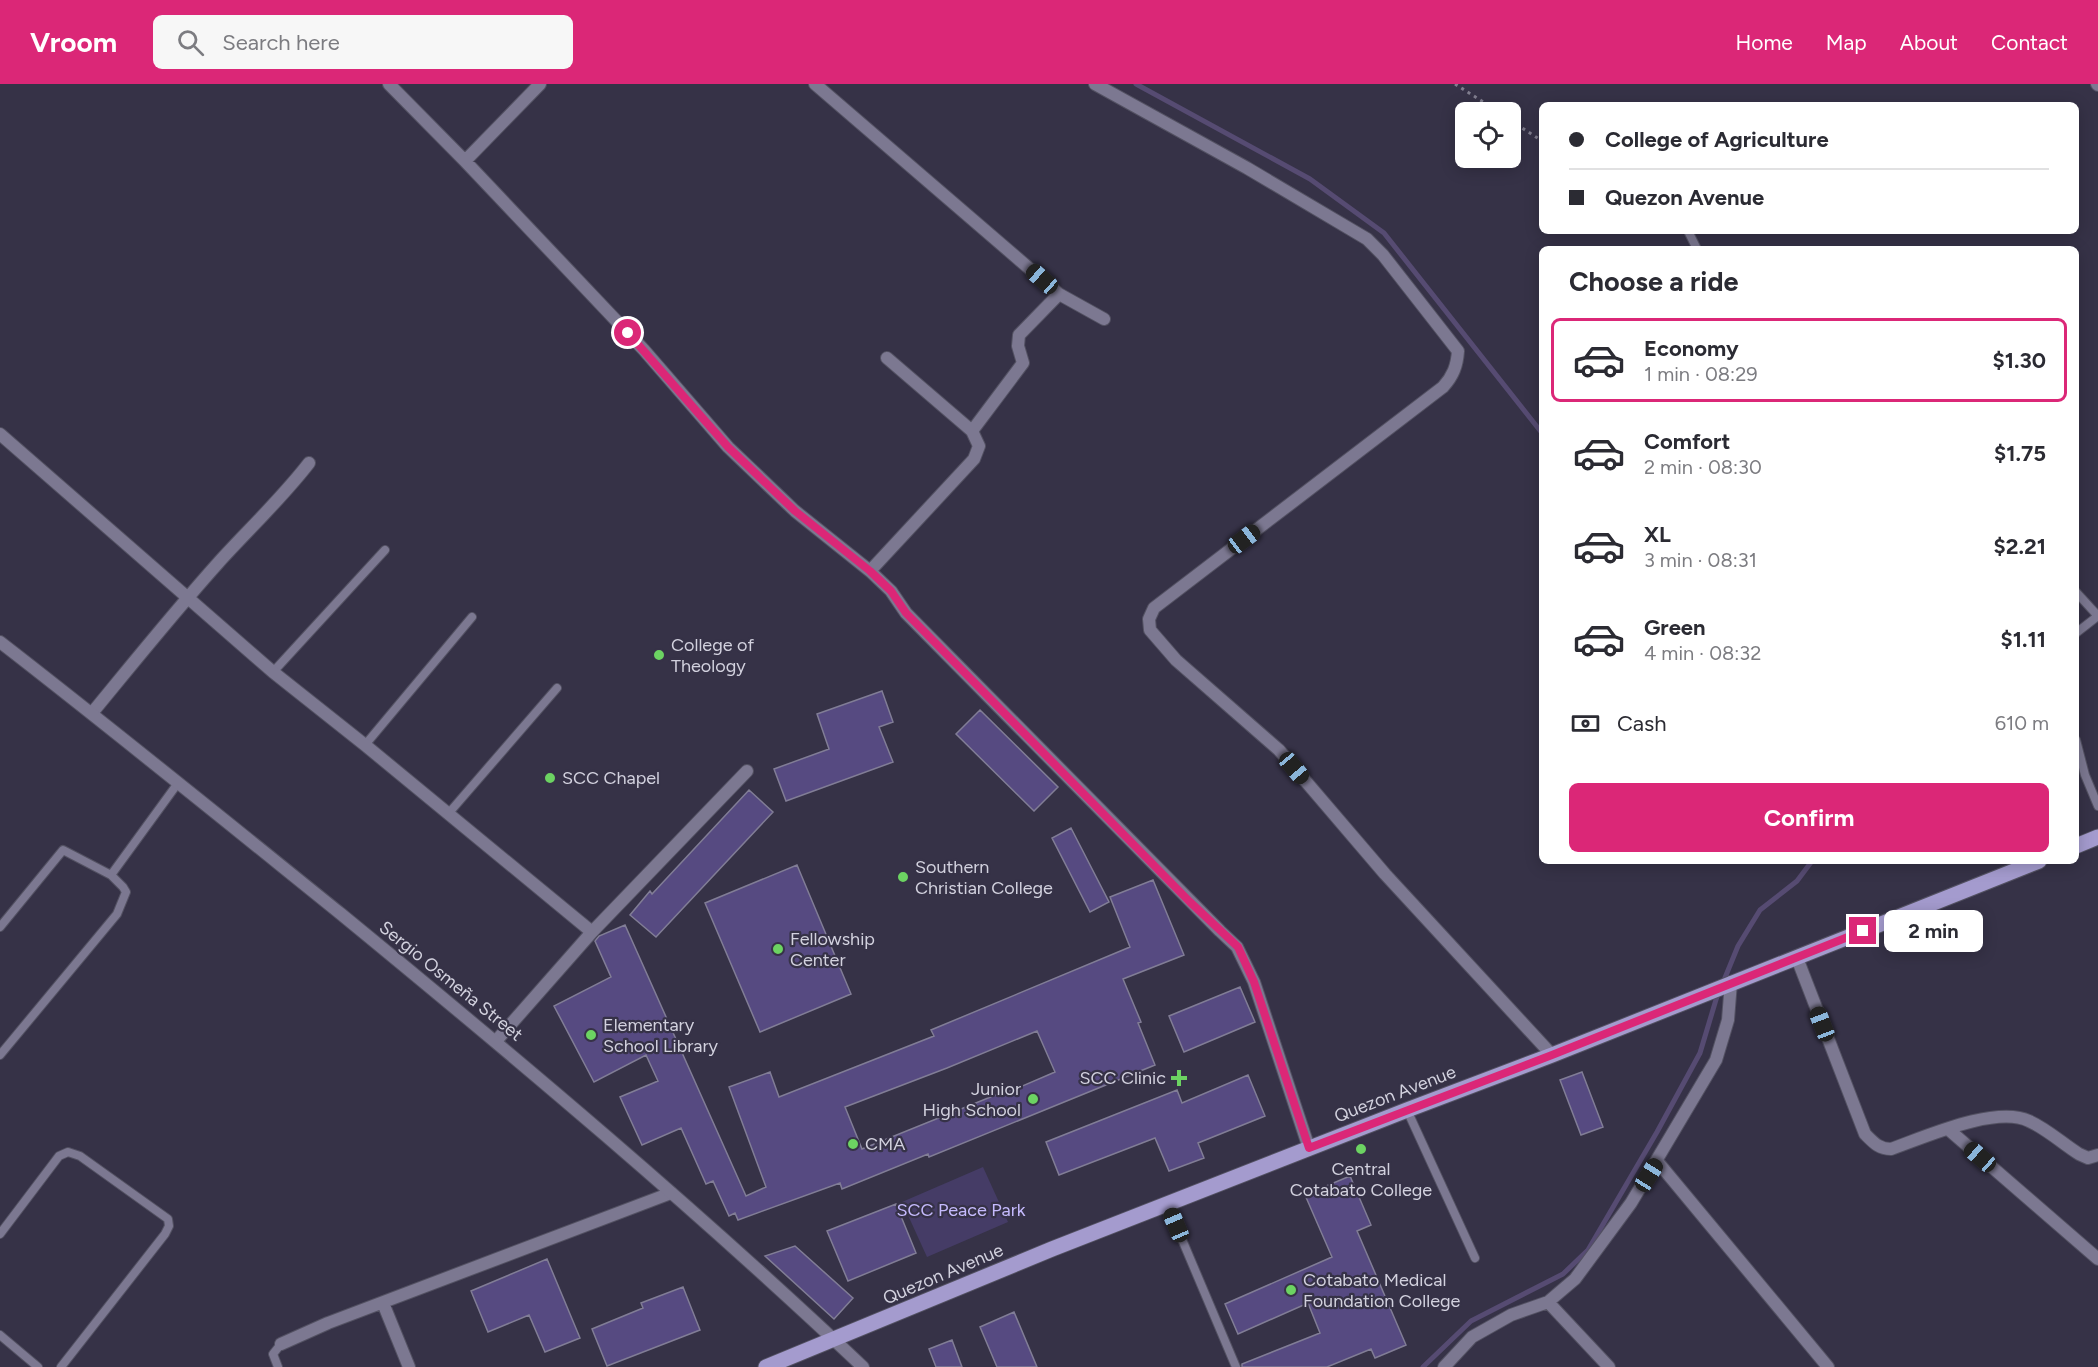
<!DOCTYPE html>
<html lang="en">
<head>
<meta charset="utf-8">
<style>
  :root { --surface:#fff; --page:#f7f7f7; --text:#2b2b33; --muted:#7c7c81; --line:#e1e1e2; --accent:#db2777 }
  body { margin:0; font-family:Figtree,sans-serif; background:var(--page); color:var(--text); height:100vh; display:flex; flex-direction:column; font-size:22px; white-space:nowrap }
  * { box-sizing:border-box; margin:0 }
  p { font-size:20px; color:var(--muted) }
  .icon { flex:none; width:33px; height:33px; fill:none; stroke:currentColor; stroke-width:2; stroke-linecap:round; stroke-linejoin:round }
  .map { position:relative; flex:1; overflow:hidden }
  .side { position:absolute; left:1539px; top:162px; width:540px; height:618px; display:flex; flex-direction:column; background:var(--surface); border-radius:9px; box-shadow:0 3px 15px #0003 }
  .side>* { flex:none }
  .banner { position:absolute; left:1539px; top:18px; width:540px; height:132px; border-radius:9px; box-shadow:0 3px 15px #0003; display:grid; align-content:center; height:132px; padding:0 30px; background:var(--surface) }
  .fabs { position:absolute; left:1455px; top:18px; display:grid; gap:12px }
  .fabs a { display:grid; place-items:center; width:66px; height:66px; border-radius:9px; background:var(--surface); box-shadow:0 3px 15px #0003; font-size:30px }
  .end { position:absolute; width:27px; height:27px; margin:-14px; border:8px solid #db2777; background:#fff; box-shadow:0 0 0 3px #fff }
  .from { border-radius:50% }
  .bubble { position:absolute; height:42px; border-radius:9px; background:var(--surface); box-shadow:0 3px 15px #0003; font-size:20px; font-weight:700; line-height:42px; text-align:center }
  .car { position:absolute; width:18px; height:36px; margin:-18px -9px; border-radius:8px; box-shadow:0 0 4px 2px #0007; background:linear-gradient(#222 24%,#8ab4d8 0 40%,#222 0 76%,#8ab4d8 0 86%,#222 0) }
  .banner b { display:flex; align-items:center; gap:21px; height:57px; font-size:22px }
  .banner b+b { border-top:2px solid var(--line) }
  .banner i { width:15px; height:15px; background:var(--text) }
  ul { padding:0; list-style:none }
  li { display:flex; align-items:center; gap:18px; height:84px; margin:0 12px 9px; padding:0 18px; border:3px solid transparent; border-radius:9px }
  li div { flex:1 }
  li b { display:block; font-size:22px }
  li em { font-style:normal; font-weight:700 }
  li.on { border-color:var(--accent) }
  li>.icon { width:54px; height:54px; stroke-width:1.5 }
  h2 { padding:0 30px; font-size:27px; line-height:72px }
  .pay { display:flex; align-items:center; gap:15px; height:66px; padding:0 30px; font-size:22px }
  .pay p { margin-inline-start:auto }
  .primary-button { display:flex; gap:12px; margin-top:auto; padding:12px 30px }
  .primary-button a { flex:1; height:69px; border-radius:9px; background:var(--accent); color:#fff; font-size:24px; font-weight:700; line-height:69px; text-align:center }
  header { display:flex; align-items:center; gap:36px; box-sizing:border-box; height:84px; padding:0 30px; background:var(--accent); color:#fff }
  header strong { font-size:28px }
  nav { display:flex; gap:33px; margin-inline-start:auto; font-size:21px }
  .search { width:420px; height:54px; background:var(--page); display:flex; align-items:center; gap:15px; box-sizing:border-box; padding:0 21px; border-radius:9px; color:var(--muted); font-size:22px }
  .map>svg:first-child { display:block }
</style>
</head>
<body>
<header>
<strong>Vroom</strong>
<div class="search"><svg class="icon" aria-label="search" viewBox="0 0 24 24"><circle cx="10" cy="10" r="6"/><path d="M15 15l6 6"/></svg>Search here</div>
<nav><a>Home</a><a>Map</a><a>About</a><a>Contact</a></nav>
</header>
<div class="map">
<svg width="2098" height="1283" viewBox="0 0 2098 1283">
  <rect width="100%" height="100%" fill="#363247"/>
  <path fill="#453c66" d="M983,1083L1008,1138L927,1173L902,1118Z"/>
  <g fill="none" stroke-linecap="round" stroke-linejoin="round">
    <path stroke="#564b72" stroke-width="5" d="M1136,0L1310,95L1384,149L1542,349
      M1722,901L1738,862L1760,826L1797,797L1812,777
      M1423,1283L1471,1237L1563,1190L1588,1166L1657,1048L1700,969L1718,909"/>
  </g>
  <path fill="#564a81" stroke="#817d96" stroke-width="1.5" fill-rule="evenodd" d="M882,607L893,638L879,643L893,678L786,717L774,685L829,665L817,630Z
    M980,626L1058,703L1034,727L956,650Z
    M749,706L773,728L656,853L630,831L650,807L652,810Z
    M1071,744L1109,818L1090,828L1052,754Z
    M797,781L851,910L760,948L705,819Z
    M1153,796L1184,871L1123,895L1141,938L1138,939L1155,981L929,1073L928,1070L842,1105L840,1099L738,1136L735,1129L729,1132L713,1097L706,1100L681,1044L642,1061L620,1013L658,997L646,971L594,998L554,922L611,893L595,857L599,852L625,841L746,1112L766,1103L729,1003L770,988L779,1013L934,952L931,946L1130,863L1110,813ZM1037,947L1055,988L999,1012L998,1010L862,1065L845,1023L947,984Z
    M1240,903L1255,938L1184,968L1169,932Z
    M1582,988L1603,1043L1581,1051L1560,996Z
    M1248,991L1265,1032L1198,1059L1204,1074L1169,1087L1155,1054L1059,1091L1046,1058L1177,1006L1182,1019Z
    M1350,1092L1371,1141L1357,1147L1406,1261L1375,1274L1371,1265L1327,1283H1242V1280L1320,1249L1308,1219L1238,1250L1225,1220L1332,1173L1305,1111Z
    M896,1120L916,1169L848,1197L827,1147Z
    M795,1162L853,1214L834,1235L765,1172Z
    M547,1175L580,1254L545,1268L529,1231L488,1248L471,1207Z
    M683,1203L700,1246L607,1282L592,1245L643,1224L641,1219Z
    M1014,1228L1037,1283H997L980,1243Z
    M952,1256L962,1283H936L929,1265Z"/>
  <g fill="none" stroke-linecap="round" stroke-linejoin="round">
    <g stroke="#535162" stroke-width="10">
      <path id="service" d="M1688,147L1697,165
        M2076,508L2098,532
        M2076,549L2098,532
        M273,588L385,466
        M2076,656L2085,691L2098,722
        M365,661L472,533
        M448,730L557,604
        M0,843L63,766L111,791
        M0,971L117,830L126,808L123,803L111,791L178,699
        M1407,1026L1475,1174
        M1167,1120L1236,1283
        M0,1150L59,1072L68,1068L80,1072L168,1135L169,1142L165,1150L61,1283
        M0,1251L38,1283
        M278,1283L273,1270L281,1260"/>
    </g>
    <g stroke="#535162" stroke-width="14">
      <path id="minor" d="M389,0L465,77L644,266L728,363L795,427L870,487L891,507L906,529L1220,847L1237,863L1254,898L1309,1064
        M815,0L1059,210L1104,235
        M1095,0L1247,84L1367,155L1383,171L1458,267C1457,282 1453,292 1443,303L1154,524L1149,535L1150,546L1176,576L1279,666L1385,790L1552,971
        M2097,0L2098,1
        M465,77L540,0
        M972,347L1023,279L1018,262L1019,251L1059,210
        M0,350L273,588L365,661L592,848
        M870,487L974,375L979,362L972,347L887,274
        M92,629C134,578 175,527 219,478C249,445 282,414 309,379
        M1797,874L1865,1050C1874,1059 1879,1065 1891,1065C1925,1053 1996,1021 2029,1037C2047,1045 2063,1060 2079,1070L2088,1074L2098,1071
        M496,957L592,848L747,687
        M1948,1045L2098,1175
        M1657,1077L1828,1283
        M1548,1218L1609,1283
        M383,1219L409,1283
        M281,1260L328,1239L671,1109
        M1444,1283L1472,1253L1511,1231L1548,1218L1575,1195L1631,1119L1716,976L1728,936L1731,898"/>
    </g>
    <g stroke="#535162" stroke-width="14">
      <path id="tertiary" d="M0,558C115,647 228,739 341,830C519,976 696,1125 863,1283"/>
    </g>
    <g stroke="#535162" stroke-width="17">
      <path id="primary" d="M2076,762L2098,753
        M766,1283L1052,1165L1407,1026L1552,971L2039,777"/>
    </g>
    <path stroke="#817e8f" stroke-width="3" stroke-dasharray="3 4.5" stroke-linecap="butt" d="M1455,0L1499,28
      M1510,36L1542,57"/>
    <use href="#service" stroke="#7c7891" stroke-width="8"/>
    <use href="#minor" stroke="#7c7891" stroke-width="12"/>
    <use href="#tertiary" stroke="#7c7891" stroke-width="12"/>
    <use href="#primary" stroke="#a49bce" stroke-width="15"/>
  </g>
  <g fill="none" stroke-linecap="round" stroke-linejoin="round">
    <path stroke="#db2777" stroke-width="8" d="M628,249L728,363L795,427L870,487L891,507L906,529L1190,818L1238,863L1254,898L1309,1064L1552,971L1863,847"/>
  </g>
  <g fill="#6cd362" stroke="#363247" stroke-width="2">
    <circle cx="659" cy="571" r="6"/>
    <circle cx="550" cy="694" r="6"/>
    <circle cx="903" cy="793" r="6"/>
    <circle cx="778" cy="865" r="6"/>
    <circle cx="591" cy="951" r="6"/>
    <path d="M1176 985h6v6h6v6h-6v6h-6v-6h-6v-6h6z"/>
    <circle cx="1033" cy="1015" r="6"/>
    <circle cx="853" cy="1060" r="6"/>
    <circle cx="1361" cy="1065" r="6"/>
    <circle cx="1291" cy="1206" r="6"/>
  </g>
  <g text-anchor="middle" stroke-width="4.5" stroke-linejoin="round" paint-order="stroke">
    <g font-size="18" fill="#d2d1de" stroke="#363247" text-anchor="start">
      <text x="671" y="567">College of<tspan x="671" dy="21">Theology</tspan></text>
      <text x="562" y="700">SCC Chapel</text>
      <text x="915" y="789">Southern<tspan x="915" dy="21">Christian College</tspan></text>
      <text x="790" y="861">Fellowship<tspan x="790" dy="21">Center</tspan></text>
      <text x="603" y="947">Elementary<tspan x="603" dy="21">School Library</tspan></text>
      <text x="1166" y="1000" text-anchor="end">SCC Clinic</text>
      <text x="1021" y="1011" text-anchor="end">Junior<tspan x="1021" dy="21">High School</tspan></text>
      <text x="865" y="1066">CMA</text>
      <text x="1361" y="1091" text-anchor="middle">Central<tspan x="1361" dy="21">Cotabato College</tspan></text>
      <text x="1303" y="1202">Cotabato Medical<tspan x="1303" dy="21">Foundation College</tspan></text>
    </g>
    <g font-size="18" fill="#d2d1de" stroke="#363247">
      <text transform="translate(451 897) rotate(39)" y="6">Sergio Osmeña Street</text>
      <text transform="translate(1395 1010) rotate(-21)" y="6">Quezon Avenue</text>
      <text transform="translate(943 1190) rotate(-23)" y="6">Quezon Avenue</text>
    </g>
    <g font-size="18" fill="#c5bafd" stroke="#363247">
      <text x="961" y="1132">SCC Peace Park</text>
    </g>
  </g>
</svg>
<div class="fabs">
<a><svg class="icon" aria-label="locate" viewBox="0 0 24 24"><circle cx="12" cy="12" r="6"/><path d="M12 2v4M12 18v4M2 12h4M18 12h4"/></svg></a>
</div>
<i class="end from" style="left:628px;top:249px"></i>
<i class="end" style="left:1863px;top:847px"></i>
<div class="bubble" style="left:1884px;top:826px;width:99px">2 min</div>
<i class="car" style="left:1042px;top:195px;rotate:311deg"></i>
<i class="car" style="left:1244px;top:455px;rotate:53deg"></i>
<i class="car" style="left:1294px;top:684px;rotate:140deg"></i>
<i class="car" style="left:1822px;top:940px;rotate:339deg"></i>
<i class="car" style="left:1980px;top:1073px;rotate:311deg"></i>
<i class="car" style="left:1649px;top:1091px;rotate:32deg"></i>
<i class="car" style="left:1176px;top:1141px;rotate:337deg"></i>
<div class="banner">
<b><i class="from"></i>College of Agriculture</b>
<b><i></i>Quezon Avenue</b>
</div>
<section class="side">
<h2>Choose a ride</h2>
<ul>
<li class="on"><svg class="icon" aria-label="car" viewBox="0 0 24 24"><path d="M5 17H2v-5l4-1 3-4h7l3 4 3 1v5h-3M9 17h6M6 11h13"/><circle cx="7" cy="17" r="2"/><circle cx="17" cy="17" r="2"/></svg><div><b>Economy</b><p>1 min · 08:29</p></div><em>$1.30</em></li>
<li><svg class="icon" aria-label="car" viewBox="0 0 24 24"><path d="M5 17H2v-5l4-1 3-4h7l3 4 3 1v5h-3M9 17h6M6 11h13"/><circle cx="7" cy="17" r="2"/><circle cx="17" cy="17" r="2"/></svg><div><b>Comfort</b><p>2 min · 08:30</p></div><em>$1.75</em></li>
<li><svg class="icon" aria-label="car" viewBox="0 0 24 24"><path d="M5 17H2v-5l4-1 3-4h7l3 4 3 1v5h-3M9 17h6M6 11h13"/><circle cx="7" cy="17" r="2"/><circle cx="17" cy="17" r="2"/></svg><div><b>XL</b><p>3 min · 08:31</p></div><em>$2.21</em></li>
<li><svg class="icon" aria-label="car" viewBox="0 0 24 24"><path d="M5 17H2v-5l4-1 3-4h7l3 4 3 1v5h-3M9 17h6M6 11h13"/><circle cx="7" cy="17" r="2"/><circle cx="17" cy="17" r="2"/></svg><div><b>Green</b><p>4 min · 08:32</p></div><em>$1.11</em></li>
</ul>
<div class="pay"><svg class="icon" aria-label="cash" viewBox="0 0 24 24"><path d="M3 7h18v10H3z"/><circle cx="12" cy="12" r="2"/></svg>Cash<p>610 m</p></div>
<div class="primary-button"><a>Confirm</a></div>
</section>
</div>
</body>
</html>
